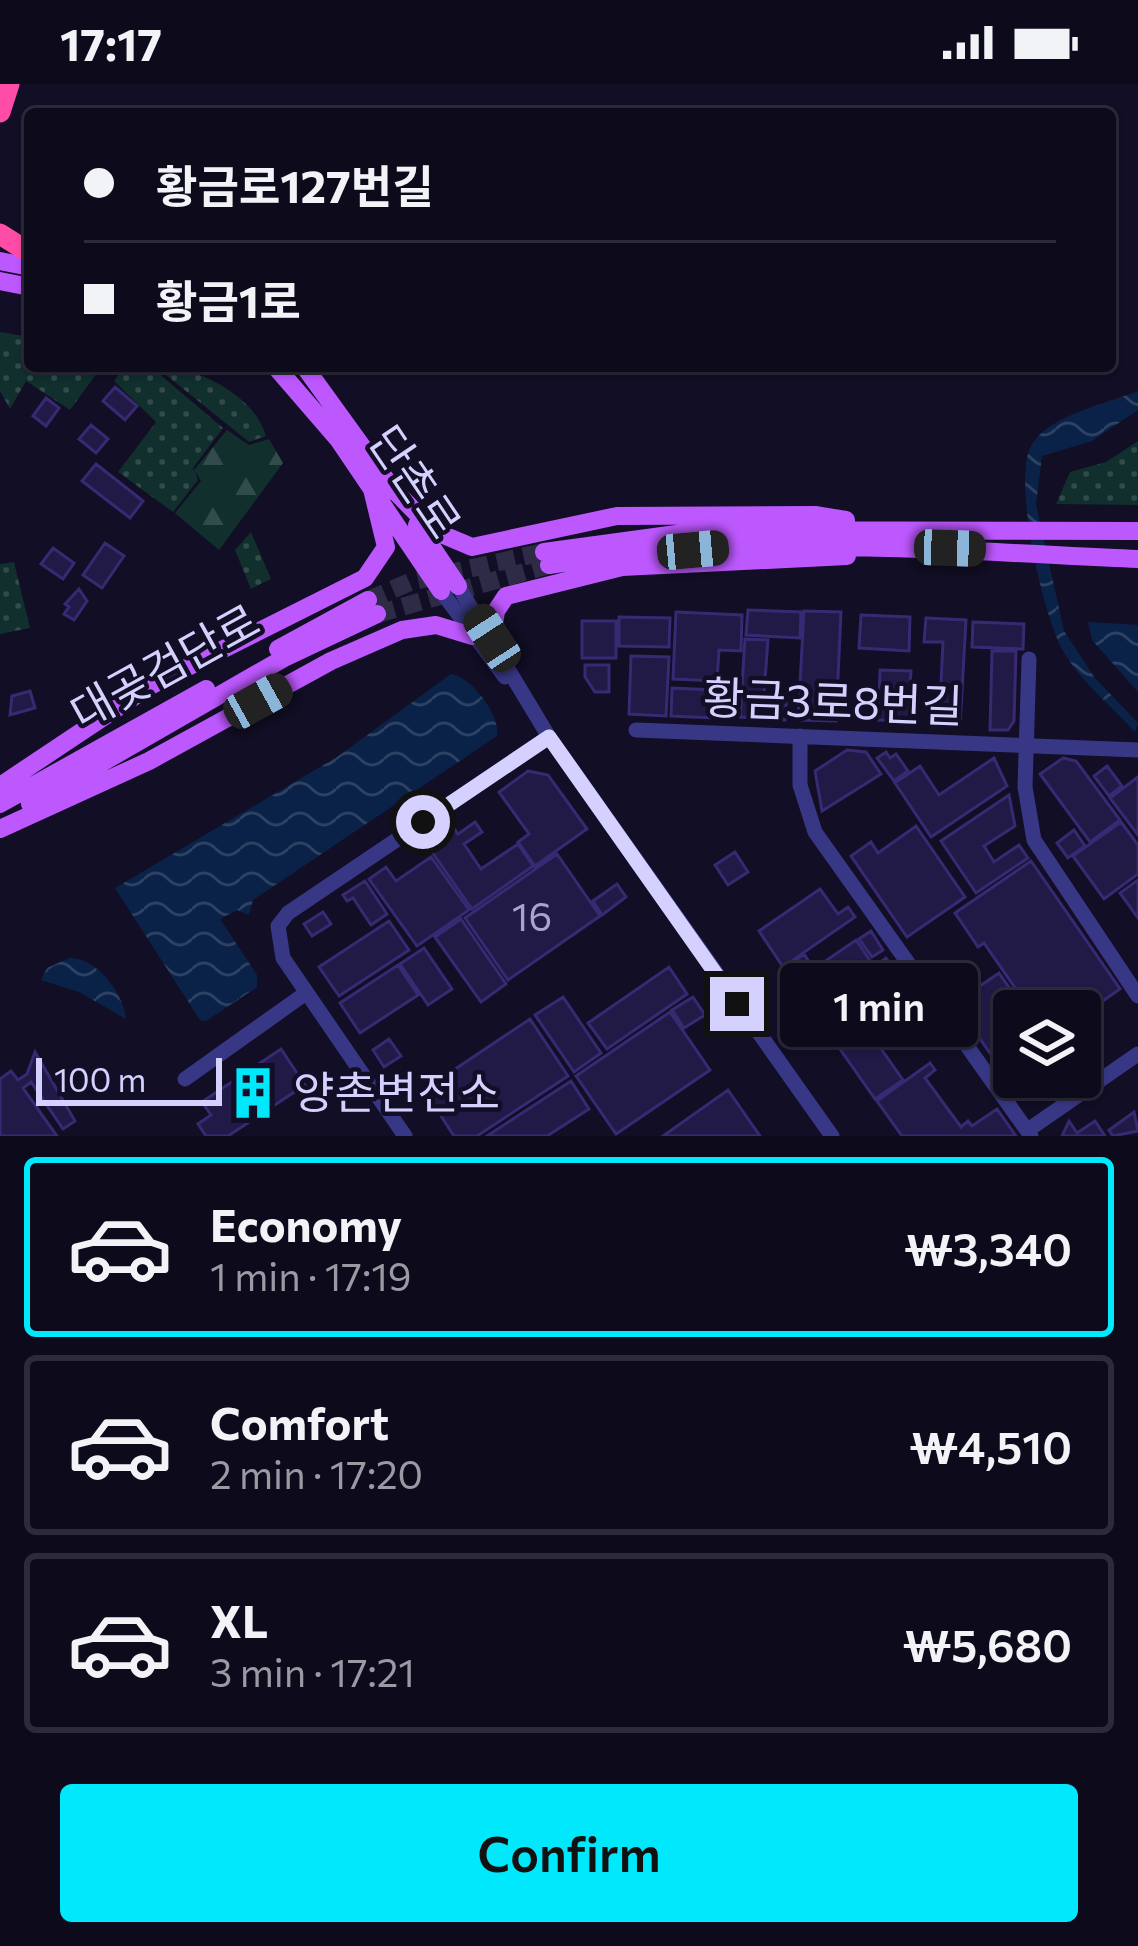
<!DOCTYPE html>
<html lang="en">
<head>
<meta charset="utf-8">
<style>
  :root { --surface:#0d0a1c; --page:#161325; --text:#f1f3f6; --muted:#9a9aa3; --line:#2d2b3b; --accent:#00e9fc }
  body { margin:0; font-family:Commissioner,"Noto Sans KR",sans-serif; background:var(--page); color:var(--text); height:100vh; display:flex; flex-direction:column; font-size:45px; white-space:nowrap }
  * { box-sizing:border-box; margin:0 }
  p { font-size:39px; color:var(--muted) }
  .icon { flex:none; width:66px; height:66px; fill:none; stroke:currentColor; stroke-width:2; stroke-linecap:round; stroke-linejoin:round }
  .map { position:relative; height:1052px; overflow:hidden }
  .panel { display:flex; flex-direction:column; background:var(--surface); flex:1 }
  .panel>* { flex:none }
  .hud { position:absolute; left:24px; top:24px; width:1092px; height:264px; border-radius:12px; box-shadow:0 3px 9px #0004,0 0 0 3px var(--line); display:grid; align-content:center; height:264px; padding:0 60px; background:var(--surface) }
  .fabs { position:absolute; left:993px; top:906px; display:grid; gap:24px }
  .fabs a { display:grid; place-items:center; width:108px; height:108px; border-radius:12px; background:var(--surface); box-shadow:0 3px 9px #0004,0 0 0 3px var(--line); font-size:60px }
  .scale { position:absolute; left:36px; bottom:30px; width:186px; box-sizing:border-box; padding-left:12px; border:6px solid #d5d1ff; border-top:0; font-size:33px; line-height:42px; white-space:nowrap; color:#d5d1ff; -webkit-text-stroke:9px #110e25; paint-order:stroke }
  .end { position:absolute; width:54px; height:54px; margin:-27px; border:15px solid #d5d1ff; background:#111; box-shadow:0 0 0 6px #111 }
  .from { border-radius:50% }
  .bubble { position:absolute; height:84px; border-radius:12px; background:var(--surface); box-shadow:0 3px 9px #0004,0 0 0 3px var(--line); font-size:39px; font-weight:600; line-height:84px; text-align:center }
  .car { position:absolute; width:36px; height:72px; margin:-36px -18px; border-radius:15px; box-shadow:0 0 9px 3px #0007; background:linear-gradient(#222 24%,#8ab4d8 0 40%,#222 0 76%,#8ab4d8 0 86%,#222 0) }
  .hud b { display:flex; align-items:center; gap:42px; height:114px; font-size:45px }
  .hud b+b { border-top:3px solid var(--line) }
  .hud i { width:30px; height:30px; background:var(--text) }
  ul { padding:21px 0 0; list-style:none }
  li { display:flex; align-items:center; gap:36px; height:180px; margin:0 24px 18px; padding:0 36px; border:6px solid var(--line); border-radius:12px }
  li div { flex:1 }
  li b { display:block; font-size:45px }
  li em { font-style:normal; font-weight:600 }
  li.active { border-color:var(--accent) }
  li>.icon { width:108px; height:108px; stroke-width:1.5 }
  .button { display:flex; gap:24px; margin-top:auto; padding:24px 60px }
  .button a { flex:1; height:138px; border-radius:12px; background:var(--accent); color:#111; font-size:48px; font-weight:600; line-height:138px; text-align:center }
  .status { display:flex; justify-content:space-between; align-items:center; height:84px; padding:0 60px; background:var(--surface); direction:ltr }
  .status svg { height:33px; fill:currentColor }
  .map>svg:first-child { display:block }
</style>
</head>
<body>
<div class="status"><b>17:17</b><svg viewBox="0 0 49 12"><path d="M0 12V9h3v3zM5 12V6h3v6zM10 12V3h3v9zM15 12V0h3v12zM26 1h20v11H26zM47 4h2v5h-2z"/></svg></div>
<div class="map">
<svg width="1138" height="1052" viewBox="0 0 1138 1052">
  <defs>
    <pattern id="green-dots" width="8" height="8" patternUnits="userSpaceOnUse" patternTransform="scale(3)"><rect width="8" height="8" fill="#102f2d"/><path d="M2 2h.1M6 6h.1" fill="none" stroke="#324c4c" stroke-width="1.8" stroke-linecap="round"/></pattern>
    <pattern id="forest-firs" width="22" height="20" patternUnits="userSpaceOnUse" patternTransform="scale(3)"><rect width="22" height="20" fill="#102f2d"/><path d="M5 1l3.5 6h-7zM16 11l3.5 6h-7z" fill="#324c4c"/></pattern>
    <pattern id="water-waves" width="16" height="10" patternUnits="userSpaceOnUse" patternTransform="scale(3)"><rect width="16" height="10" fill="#0a2247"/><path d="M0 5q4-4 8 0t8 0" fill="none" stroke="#2d4163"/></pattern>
  </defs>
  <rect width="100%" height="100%" fill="#110e25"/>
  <path fill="url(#green-dots)" d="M0,248L30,253V282H102L70,326L26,297L10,325L0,307Z
    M124,282H150L223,344L193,384L198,396L173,428L118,388L156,338L114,297Z
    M155,282C195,282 254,310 266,352L249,358Z
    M1138,357V421L1056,420L1070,388L1106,378Z
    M251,448L271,495L251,505L235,466Z
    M14,478L30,544L0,550V480Z"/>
  <path fill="url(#forest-firs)" d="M227,346L249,361L269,355L283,379L219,466L175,429L201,397L194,386Z"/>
  <path fill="url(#water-waves)" d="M1138,307V326L1092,357L1042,372L1036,420L1064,547L1095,594L1138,639L1135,648C1111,622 1079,596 1062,565C1043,530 1011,394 1032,360C1050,331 1108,319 1138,307Z
    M1088,538L1138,541V608L1092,556Z
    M451,590C471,592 501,632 497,652L253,816L249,831L237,826L220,835L257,891V903L206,937L200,936L115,804L337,673Z
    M69,874C96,872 124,910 126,935L79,908L41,896L47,884Z"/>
  <path fill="#211946" stroke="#372a73" stroke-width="3" d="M115,303L137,322L125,336L103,317Z
    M46,314L59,324L46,342L33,332Z
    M91,341L108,355L96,369L79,355Z
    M96,380L143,417L130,434L82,397Z
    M105,459L124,472L102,504L83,491Z
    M53,464L74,479L63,495L41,480Z
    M79,505L87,517L74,536L64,530L69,523L65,520Z
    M748,526L801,528L800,554L746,551Z
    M804,527L841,528L836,637L798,636Z
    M676,528L742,531L741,567L719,566L717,597L673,595Z
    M861,531L910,533L909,567L859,564Z
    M619,533L670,534L669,563L619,562Z
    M926,534L966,536L960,643L939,642L943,558H924Z
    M582,537H616V574H582Z
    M973,538L1024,540L1023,565L972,563Z
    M745,555L768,556L764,609L787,610L785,636L740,633Z
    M992,567H1016L1014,637L1008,646H990Z
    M631,572L669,573L666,632L629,630Z
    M585,581H609V608H595L585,593Z
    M880,586L911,587L908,637L878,636Z
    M672,604L716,606L715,634L671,632Z
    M30,607L35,624L10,631L12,612Z
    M847,666L866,668L881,690L822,727L815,687Z
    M886,668L890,674L896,670L908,687L894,697L877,674Z
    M994,674L1007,702L931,753L895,699L920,682L939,711Z
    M1063,674L1076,677L1120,736L1090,758L1040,690Z
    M1107,682L1122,702L1109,712L1094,692Z
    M528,687L548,691L587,745L535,782L518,758L529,750L499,708Z
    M1138,693V751L1110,714Z
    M1009,711L1015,742L984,762L994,778L1019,761L1028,774L976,809L941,757Z
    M475,738L482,748L464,760L481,785L518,760L533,782L472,825L425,758L451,740L458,750Z
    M1121,738L1138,761V790L1104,815L1073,772Z
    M916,742L965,813L907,853L851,772L871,758L878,769Z
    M1074,746L1085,762L1068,774L1057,759Z
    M735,768L748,788L728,801L715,781Z
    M557,770L600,832L508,896L465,834Z
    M431,773L469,826L417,862L369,795L386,783L396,797Z
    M1031,777L1120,905L1080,933V927H1031L984,859L978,863L955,829Z
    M1138,796V834L1120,809Z
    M365,797L387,830L371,841L353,814L347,817L343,811Z
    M617,800L626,813L602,831L593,817Z
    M820,805L838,830L848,823L855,833L783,883L759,847Z
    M323,828L331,840L312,852L304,840Z
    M461,835L506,900L481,918L435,853Z
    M389,837L409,866L339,912L319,883Z
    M871,847L883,866L872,873L859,855Z
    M856,856L871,878L808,921L783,885L804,870L814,885Z
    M424,864L452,905L428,921L400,880Z
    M886,874L905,901L891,911L872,884Z
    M398,881L418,911L360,949L340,919Z
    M669,883L687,910L607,965L588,939Z
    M999,889L1025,927H1014V972L999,982L955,919Z
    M861,890L879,916L864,926L846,901Z
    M838,905L848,920L821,938L811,923Z
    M563,913L601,969L574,988L535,931Z
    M693,913L705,931L684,944L672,926Z
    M670,928L710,986L616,1050L576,992Z
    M858,932L903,996L875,1015L830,951Z
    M530,935L568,992L477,1052H454L424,1006Z
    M389,955L401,972L384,983L373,966Z
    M281,965L305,1001L228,1052H206L198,1040L211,1031L202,1018Z
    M35,968L75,1037L63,1045L31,998L23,1004L57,1052H0V995L11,987L18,996L27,990Z
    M930,979L935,986L925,994L961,1043L968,1037L972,1042L997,1025L1016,1052H902L877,1017Z
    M571,997L589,1025L547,1052H487Z
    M728,1006L760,1052H663Z
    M1134,1028L1138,1047L1113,1052L1109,1046Z
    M1069,1037L1077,1049L1095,1037L1105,1052H1062Z"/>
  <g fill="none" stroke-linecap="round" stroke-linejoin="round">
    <path stroke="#2e2b46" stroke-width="18" stroke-dasharray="18 9" stroke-linecap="butt" d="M368,516L410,498L544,468
      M377,530L549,481"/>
    <path stroke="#383785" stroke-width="15" d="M458,502L549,653L832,1052
      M441,507L505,593
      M1029,575L1025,703L1034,756L1138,912
      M636,646L1138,666
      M800,652V701L815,748L1031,1052
      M185,995L306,909
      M1028,1046L1138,970
      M405,1052L283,874L278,842L288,829L549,653"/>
    <path stroke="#bd58ff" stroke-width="18" d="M0,177L30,183
      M0,197L30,203
      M275,282L338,355L441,507
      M304,282L395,408
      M391,403L434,447L472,463L617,432L815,431L846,436
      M417,441L458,502
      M544,468L706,446L1138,447
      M549,481C745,450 940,466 1138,475
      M492,554L496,527L506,512L622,483L847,472
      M278,565L368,516
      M0,702L150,602L365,494L386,463L371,401
      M0,720L206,605
      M30,720L286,573L377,530
      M0,745L149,677L331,577L402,546L436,541L472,552"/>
    <path stroke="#ff4ca6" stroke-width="21" d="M0,28L9,0
      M0,150L30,169"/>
  </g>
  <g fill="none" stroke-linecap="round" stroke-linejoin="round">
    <path stroke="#d5d1ff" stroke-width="15" d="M423,738L549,653L737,920"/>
  </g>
  <defs>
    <g id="building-bare" transform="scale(4.14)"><path d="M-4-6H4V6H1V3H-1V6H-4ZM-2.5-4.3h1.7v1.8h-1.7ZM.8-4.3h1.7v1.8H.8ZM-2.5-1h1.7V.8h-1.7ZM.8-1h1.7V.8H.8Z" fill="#00e9fc" stroke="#110e25" stroke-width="2.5" paint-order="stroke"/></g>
  </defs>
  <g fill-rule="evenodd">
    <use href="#building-bare" x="253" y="1009"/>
  </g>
  <g text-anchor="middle" stroke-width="9" stroke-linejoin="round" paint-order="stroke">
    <g font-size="39" fill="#a8a3d1">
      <text x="532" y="847">16</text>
    </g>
    <g font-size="45" fill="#d5d1ff" stroke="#110e25">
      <text transform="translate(415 398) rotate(56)" y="16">단촌로</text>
      <text transform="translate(165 583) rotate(-29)" y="16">대곶검단로</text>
      <text transform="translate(833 618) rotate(2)" y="16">황금3로8번길</text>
    </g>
    <g font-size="45" fill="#d5d1ff" stroke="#110e25" text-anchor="start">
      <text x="293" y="1025">양촌변전소</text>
    </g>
  </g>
</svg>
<div class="fabs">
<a><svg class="icon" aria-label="layers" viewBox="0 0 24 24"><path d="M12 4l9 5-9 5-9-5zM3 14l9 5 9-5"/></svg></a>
</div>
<div class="scale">100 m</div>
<i class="end from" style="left:423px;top:738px"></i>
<i class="end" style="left:737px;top:920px"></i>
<div class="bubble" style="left:780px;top:879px;width:198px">1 min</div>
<i class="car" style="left:950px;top:464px;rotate:92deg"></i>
<i class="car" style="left:693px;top:466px;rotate:85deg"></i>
<i class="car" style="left:492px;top:554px;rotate:327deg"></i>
<i class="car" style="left:258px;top:617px;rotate:61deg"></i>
<div class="hud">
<b><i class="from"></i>황금로127번길</b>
<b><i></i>황금1로</b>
</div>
</div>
<section class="panel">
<ul>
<li class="active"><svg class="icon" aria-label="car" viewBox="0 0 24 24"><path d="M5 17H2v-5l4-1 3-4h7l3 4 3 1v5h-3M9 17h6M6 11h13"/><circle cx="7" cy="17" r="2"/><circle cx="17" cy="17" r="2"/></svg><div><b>Economy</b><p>1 min · 17:19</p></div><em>₩3,340</em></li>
<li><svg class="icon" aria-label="car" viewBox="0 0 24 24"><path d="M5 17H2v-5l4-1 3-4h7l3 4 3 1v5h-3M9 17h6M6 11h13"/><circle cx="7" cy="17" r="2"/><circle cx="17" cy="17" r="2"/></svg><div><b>Comfort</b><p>2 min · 17:20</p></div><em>₩4,510</em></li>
<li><svg class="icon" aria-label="car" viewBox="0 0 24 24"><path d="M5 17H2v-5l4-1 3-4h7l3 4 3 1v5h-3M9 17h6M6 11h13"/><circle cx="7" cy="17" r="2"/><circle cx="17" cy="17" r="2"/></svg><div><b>XL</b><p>3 min · 17:21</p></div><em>₩5,680</em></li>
</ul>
<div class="button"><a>Confirm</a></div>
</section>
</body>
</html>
